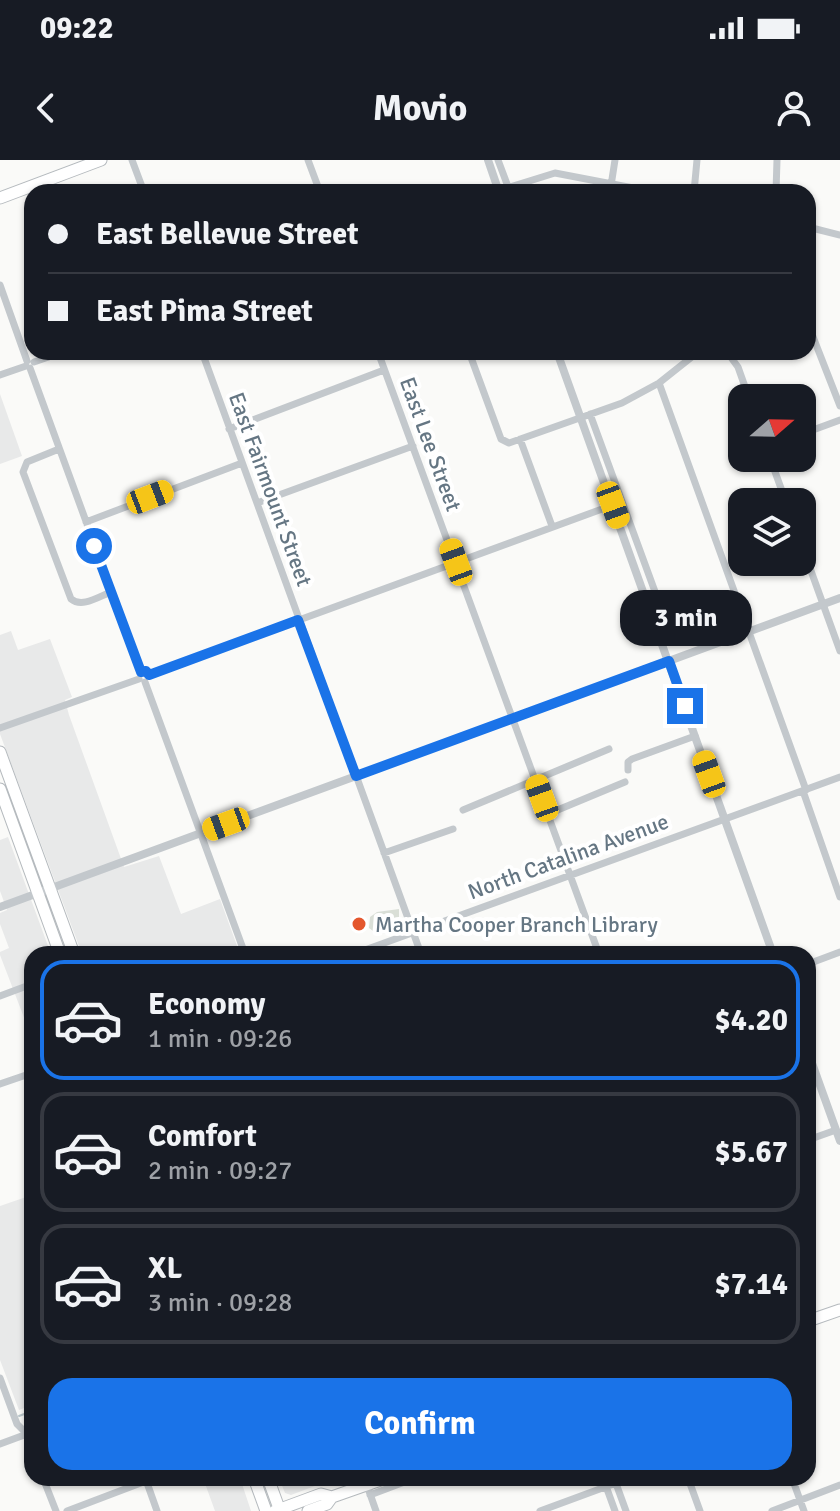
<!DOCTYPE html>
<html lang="en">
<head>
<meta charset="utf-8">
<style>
  :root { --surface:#171b24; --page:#20242c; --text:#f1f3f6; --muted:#9ea1a6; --line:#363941; --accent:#1a73e8 }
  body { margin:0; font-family:Signika,sans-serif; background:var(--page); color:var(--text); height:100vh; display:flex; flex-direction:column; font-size:30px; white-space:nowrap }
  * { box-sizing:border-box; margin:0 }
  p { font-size:26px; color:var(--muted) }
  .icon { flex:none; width:44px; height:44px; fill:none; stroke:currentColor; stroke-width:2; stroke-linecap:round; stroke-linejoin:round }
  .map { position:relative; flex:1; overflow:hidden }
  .panel { position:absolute; left:24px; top:786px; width:792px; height:540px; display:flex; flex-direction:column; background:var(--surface); border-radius:24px; box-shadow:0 2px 6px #0004 }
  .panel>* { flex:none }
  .guide { position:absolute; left:24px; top:24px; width:792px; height:176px; border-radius:24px; box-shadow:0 2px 6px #0004; display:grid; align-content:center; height:176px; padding:0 24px; background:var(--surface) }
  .needle { width:52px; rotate:70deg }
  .controls { position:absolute; left:728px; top:224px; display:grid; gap:16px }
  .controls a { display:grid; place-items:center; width:88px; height:88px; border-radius:16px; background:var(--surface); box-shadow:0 2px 6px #0004; font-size:40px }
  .end { position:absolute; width:36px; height:36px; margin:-18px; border:10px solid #1a73e8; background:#fff; box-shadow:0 0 0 4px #fff }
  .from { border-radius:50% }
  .bubble { position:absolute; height:56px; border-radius:24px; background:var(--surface); box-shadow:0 2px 6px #0004; font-size:26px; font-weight:700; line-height:56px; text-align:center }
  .car { position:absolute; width:24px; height:48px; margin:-24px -12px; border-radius:10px; box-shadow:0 0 6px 2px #0007; background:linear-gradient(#f5c518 24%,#345 0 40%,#f5c518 0 76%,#345 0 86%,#f5c518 0) }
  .guide b { display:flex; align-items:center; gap:28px; height:76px; font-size:30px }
  .guide b+b { border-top:2px solid var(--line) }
  .guide i { width:20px; height:20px; background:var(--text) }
  ul { padding:14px 0 0; list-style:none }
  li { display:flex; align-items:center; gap:24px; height:120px; margin:0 16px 12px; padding:0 8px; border:4px solid var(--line); border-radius:24px }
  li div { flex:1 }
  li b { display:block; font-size:30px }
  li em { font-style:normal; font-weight:700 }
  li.current { border-color:var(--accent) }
  li>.icon { width:72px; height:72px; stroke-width:1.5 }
  .button { display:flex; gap:16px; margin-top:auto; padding:16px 24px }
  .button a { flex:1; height:92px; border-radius:24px; background:var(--accent); color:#fff; font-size:32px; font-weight:700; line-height:92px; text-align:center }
  .status { display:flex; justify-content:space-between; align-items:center; height:56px; padding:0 40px; background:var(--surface); direction:ltr }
  .status svg { height:22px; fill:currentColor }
  header { display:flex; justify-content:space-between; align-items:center; height:104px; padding:0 24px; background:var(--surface); font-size:36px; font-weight:700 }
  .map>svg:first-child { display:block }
</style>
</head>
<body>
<div class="status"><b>09:22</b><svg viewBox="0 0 49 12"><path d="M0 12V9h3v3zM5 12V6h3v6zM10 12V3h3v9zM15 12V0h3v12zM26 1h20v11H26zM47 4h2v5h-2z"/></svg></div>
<header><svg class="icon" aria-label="back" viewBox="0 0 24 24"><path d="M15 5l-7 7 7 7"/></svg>Movio<svg class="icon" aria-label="person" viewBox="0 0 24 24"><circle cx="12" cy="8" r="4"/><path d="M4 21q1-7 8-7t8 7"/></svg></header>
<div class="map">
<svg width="840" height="1351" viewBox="0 0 840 1351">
  <rect width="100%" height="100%" fill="#fafaf8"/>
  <path fill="#e8e9e9" d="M0,234L22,296L0,304Z
    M11,471L18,490L50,479L72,537L65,540L69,555L124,707L159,696L181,754L220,739L240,794H82L0,574V475Z
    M8,677L51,794H32V867L28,868L0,795V792L9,788L0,764V753L7,750L0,731V680Z
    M32,1035V1245L19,1250L0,1200V1046Z
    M203,1318H240L251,1351H215Z
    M279,1318H336L291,1335L285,1333Z"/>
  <path fill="#dadfd7" d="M399,749V764C392,776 379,777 369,768L370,757L377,752Z"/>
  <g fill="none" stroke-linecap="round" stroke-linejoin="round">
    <path stroke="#bbc7cb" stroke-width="2" d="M19,1256L32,1251"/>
    <g stroke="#b5babe" stroke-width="13">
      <path id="primary" d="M0,38L101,0
        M0,592L74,794
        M0,629L60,794
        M808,1161L840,1150
        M254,1318L266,1351
        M268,1318L280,1351
        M275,1351L321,1334L332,1337
        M308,1351L327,1344L332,1337L386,1318"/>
    </g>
    <path stroke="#c3c8cc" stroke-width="7" d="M132,0L144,32
      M308,0L320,32
      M498,0L510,32
      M51,19L55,32
      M497,31L555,13L654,32
      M610,32L615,0
      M694,32L697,0
      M776,32L777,0
      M808,67L840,75
      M0,125L27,201
      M808,164L840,246
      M202,192L421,794
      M378,192L599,794
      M469,192L501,279L509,283L622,243L659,223L698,192
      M727,192L738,207L749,238
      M34,202L63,192
      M30,208L141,512
      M0,215L26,206
      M659,223L806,630
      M590,254L661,448L651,452
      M229,269L384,210
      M802,274L840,260
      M520,279L552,366
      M59,289L27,302L23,312L71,439C82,448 98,437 111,432
      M770,298L786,342
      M257,343L413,286
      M86,362L242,303
      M802,386L840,491
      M149,515L613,345
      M145,522L245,794
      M0,568L139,519
      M628,610V602L632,599L695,576
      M803,631L840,737
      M463,650L609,589
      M548,654L625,622
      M384,693L453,669
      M354,794L840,617
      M808,804L840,792
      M0,836L32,824
      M0,924L32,913
      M808,980L836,970
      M0,1218L17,1264L27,1274L32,1288
      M0,1284L27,1274
      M43,1318L56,1351
      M603,1318L615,1351
      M614,1318L626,1351
      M688,1318L700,1351
      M792,1318L804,1351
      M146,1320L157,1351
      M369,1331L376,1351
      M370,1335L415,1318
      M67,1351L146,1321
      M540,1351L616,1323
      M772,1351L840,1325"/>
    <path stroke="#c3c8cc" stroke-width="8" d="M488,0L499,32
      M557,192L773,794
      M0,747L840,438
      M808,892L840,981"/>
    <use href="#primary" stroke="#fff" stroke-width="11"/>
  </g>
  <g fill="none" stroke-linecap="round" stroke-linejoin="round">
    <path stroke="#1a73e8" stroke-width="10" d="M94,386L141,512L146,511L149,515L298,460L356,616L669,501L685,546"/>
  </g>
  <circle fill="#e4572e" stroke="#fff" stroke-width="3" cx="359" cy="764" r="8"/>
  <g text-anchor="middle" stroke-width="8" stroke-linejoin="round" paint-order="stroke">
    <g font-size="22" fill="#657683" stroke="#fff">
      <text transform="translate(431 284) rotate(70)" y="8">East Lee Street</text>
      <text transform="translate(271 329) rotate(70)" y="8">East Fairmount Street</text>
      <text transform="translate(568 696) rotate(-20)" y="8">North Catalina Avenue</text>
    </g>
    <g font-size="22" fill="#657683" stroke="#fff" text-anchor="start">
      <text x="375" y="772">Martha Cooper Branch Library</text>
    </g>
  </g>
</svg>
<div class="controls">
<a><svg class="needle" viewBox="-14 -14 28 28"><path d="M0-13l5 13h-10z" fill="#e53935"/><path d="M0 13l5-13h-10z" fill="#9ea1a6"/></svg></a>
<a><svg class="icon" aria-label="layers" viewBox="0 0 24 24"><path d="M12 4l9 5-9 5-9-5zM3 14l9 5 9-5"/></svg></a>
</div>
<i class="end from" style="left:94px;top:386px"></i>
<i class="end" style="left:685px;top:546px"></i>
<div class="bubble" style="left:620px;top:430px;width:132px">3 min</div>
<i class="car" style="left:150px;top:337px;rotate:69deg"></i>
<i class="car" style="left:613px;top:345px;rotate:160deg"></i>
<i class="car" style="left:456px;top:402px;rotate:340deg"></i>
<i class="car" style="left:709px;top:614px;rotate:340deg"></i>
<i class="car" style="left:542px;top:638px;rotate:340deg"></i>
<i class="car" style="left:226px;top:664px;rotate:250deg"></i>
<div class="guide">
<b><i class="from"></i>East Bellevue Street</b>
<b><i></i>East Pima Street</b>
</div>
<section class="panel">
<ul>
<li class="current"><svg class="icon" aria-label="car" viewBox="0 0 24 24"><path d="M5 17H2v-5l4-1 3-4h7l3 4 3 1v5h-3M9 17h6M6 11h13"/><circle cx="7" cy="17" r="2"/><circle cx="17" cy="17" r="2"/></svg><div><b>Economy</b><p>1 min · 09:26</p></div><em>$4.20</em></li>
<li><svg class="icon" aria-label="car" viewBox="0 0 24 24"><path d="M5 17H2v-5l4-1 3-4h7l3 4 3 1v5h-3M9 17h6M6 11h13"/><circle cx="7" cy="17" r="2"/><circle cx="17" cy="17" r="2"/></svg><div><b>Comfort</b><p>2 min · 09:27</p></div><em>$5.67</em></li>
<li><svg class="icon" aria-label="car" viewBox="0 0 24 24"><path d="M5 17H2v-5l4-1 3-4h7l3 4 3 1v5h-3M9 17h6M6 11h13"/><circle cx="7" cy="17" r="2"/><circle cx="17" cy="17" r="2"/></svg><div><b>XL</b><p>3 min · 09:28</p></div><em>$7.14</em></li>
</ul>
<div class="button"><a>Confirm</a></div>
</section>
</div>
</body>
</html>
